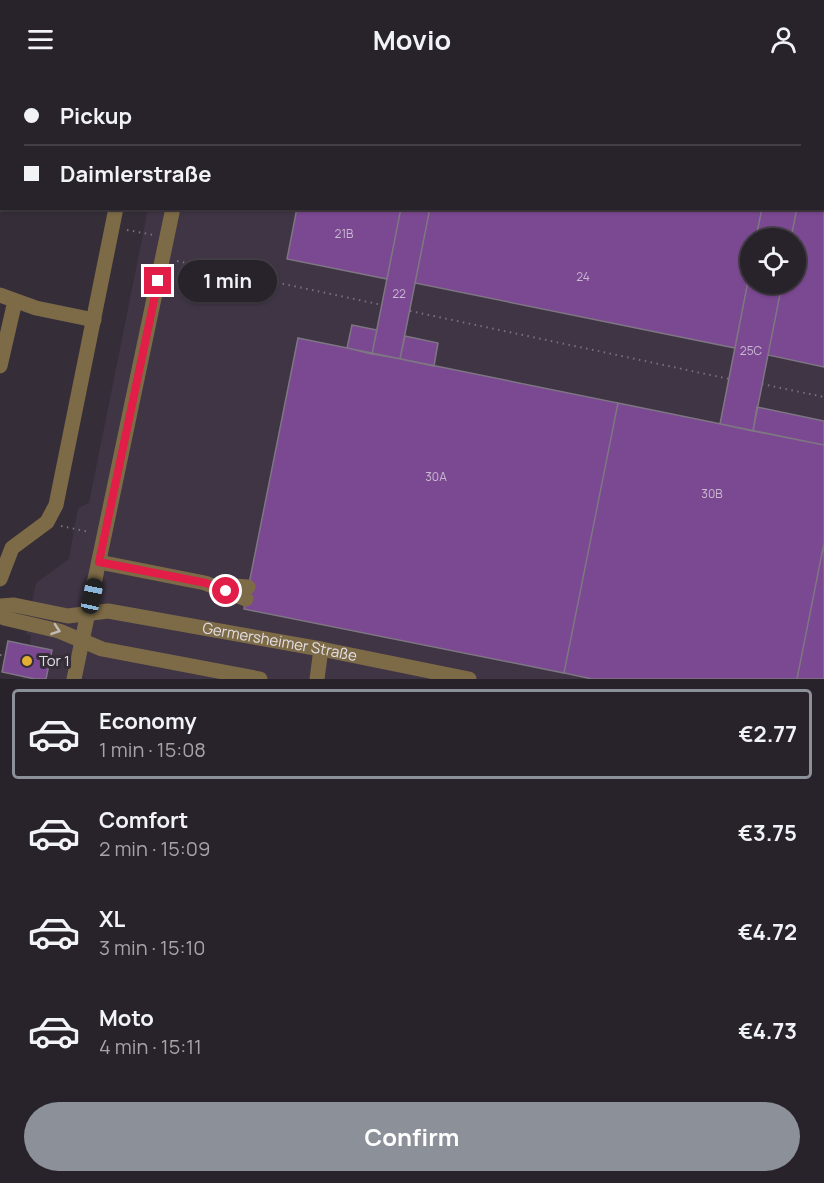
<!DOCTYPE html>
<html lang="en">
<head>
<meta charset="utf-8">
<style>
  :root { --surface:#28222a; --page:#342f36; --text:#f1f3f6; --muted:#a5a4a8; --line:#443f47; --accent:#8c9099 }
  body { margin:0; font-family:Manrope,sans-serif; background:var(--page); color:var(--text); height:100vh; display:flex; flex-direction:column; font-size:22px; white-space:nowrap }
  * { box-sizing:border-box; margin:0 }
  p { font-size:20px; color:var(--muted) }
  .icon { flex:none; width:33px; height:33px; fill:none; stroke:currentColor; stroke-width:2; stroke-linecap:round; stroke-linejoin:round }
  .map { position:relative; height:601px; overflow:hidden }
  .sheet { display:flex; flex-direction:column; background:var(--surface); flex:1 }
  .sheet>* { flex:none }
  .guide { position:absolute; left:0px; top:0px; width:825px; height:132px; box-shadow:0 2px 4px #0004,0 0 0 2px var(--line); display:grid; align-content:center; height:132px; padding:0 24px; background:var(--surface) }
  .fabs { position:absolute; left:740px; top:150px; display:grid; gap:12px }
  .fabs a { display:grid; place-items:center; width:66px; height:66px; border-radius:50%; background:var(--surface); box-shadow:0 2px 4px #0004,0 0 0 2px var(--line); font-size:30px }
  .end { position:absolute; width:27px; height:27px; margin:-14px; border:8px solid #e11d48; background:#fff; box-shadow:0 0 0 3px #fff }
  .from { border-radius:50% }
  .bubble { position:absolute; height:42px; border-radius:21px; background:var(--surface); box-shadow:0 2px 4px #0004,0 0 0 2px var(--line); font-size:20px; font-weight:700; line-height:42px; text-align:center }
  .car { position:absolute; width:18px; height:36px; margin:-18px -9px; border-radius:8px; box-shadow:0 0 4px 2px #0007; background:linear-gradient(#222 24%,#8ab4d8 0 40%,#222 0 76%,#8ab4d8 0 86%,#222 0) }
  .guide b { display:flex; align-items:center; gap:21px; height:57px; font-size:22px }
  .guide b+b { border-top:2px solid var(--line) }
  .guide i { width:15px; height:15px; background:var(--text) }
  ul { padding:10px 0 0; list-style:none }
  li { display:flex; align-items:center; gap:18px; height:90px; margin:0 12px 9px; padding:0 12px; border:3px solid transparent; border-radius:6px }
  li div { flex:1 }
  li b { display:block; font-size:22px }
  li em { font-style:normal; font-weight:700 }
  li.on { border-color:var(--accent) }
  li>.icon { width:54px; height:54px; stroke-width:1.5 }
  .button { display:flex; gap:12px; margin-top:auto; padding:12px 24px }
  .button a { flex:1; height:69px; border-radius:36px; background:var(--accent); color:#fff; font-size:24px; font-weight:700; line-height:69px; text-align:center }
  header { display:flex; justify-content:space-between; align-items:center; height:78px; padding:0 24px; background:var(--surface); font-size:27px; font-weight:700 }
  .map>svg:first-child { display:block }
</style>
</head>
<body>
<header><svg class="icon" aria-label="menu" viewBox="0 0 24 24"><path d="M4 6h16M4 12h16M4 18h16"/></svg>Movio<svg class="icon" aria-label="person" viewBox="0 0 24 24"><circle cx="12" cy="8" r="4"/><path d="M4 21q1-7 8-7t8 7"/></svg></header>
<div class="map">
<svg width="824" height="601" viewBox="0 0 824 601">
  <rect width="100%" height="100%" fill="#352e38"/>
  <path fill="#3f3545" fill-rule="evenodd" d="M174,0H824V601H23V599L2,594L8,563L30,567L31,557L26,556L36,505L69,481L78,430L89,425L148,131L824,130V2L174,1ZM750,160H795V206H750Z"/>
  <path fill="#7b4892" stroke="#7e7682" stroke-width="1.5" d="M323,0H427L323,2Z
    M456,0H515L522,2H456Z
    M515,0H760V2Z
    M760,0H823L760,2Z
    M824,0V289L768,277L782,206H795V160H791L797,130H824Z
    M297,130H401L387,201L287,181Z
    M401,130H430L400,281L372,276Z
    M430,130H762L756,160H750V193L735,270L415,205Z
    M762,130H797L791,160H756Z
    M750,193V206H782L753,353L720,346Z
    M352,247L377,252L372,276L347,270Z
    M405,258L438,265L434,288L400,281Z
    M298,260L618,325L564,595L244,531Z
    M618,325L824,367V465L797,601H592L564,595Z
    M757,329L824,343V367L753,353Z
    M824,465V601H797Z
    M8,563L52,572L46,601H35L2,594Z"/>
  <g fill="none" stroke-linecap="round" stroke-linejoin="round">
    <path stroke="#78727b" stroke-width="2" stroke-dasharray="1.5 4.5" stroke-linecap="butt" d="M127,152L154,157
      M177,183L382,227
      M410,233L729,301
      M762,306L824,319
      M61,448L90,454
      M0,577L5,578
      M49,587L60,589"/>
    <g stroke="#7d6b47" stroke-width="15">
      <path d="M141,2L142,0"/>
      <path d="M199,2L200,0"/>
      <path d="M0,217L36,230L94,242"/>
      <path d="M0,288L15,223"/>
      <path d="M99,484L205,505L246,521"/>
      <path d="M0,501L12,470L47,444L56,427L116,130"/>
      <path d="M221,507L248,509"/>
      <path id="s1" d="M0,528L14,527L68,538L108,533L321,571L469,601"/>
      <path d="M0,537L4,540L59,553L102,571L260,601"/>
      <path d="M74,601L173,130"/>
      <path d="M317,601L321,571"/>
    </g>
  </g>
  <defs><path id="oneway-chevron" d="M-2-3.5L2.5 0L-2 3.5" fill="none" stroke-width="1.6" stroke-linecap="round" stroke-linejoin="round" transform="scale(1.5)"/></defs>
  <use stroke="#c4bcb6" href="#oneway-chevron" transform="translate(56 552) rotate(19)"/>
  <g fill="none" stroke-linecap="round" stroke-linejoin="round">
    <path stroke="#e11d48" stroke-width="8" d="M158,203L99,484L206,505L226,513"/>
  </g>
  <circle fill="#e1af34" stroke="#352e38" stroke-width="2" cx="27" cy="583" r="6"/>
  <g text-anchor="middle" stroke-width="6" stroke-linejoin="round" paint-order="stroke">
    <g font-size="12" fill="#c9b9d1">
      <text x="344" y="160">21B</text>
      <text x="583" y="203">24</text>
      <text x="399" y="220">22</text>
      <text x="751" y="277">25C</text>
      <text x="436" y="403">30A</text>
      <text x="712" y="420">30B</text>
    </g>
    <g font-size="15" fill="#e3dfe6" stroke="#352e38">
      <text dy="5" stroke="none"><textPath href="#s1" startOffset="284">Germersheimer Straße</textPath></text>
    </g>
    <g font-size="15" fill="#e3dfe6" stroke="#352e38" text-anchor="start">
      <text x="39" y="588">Tor 1</text>
    </g>
  </g>
</svg>
<div class="fabs">
<a><svg class="icon" aria-label="locate" viewBox="0 0 24 24"><circle cx="12" cy="12" r="6"/><path d="M12 2v4M12 18v4M2 12h4M18 12h4"/></svg></a>
</div>
<i class="end from" style="left:226px;top:513px"></i>
<i class="end" style="left:158px;top:203px"></i>
<div class="bubble" style="left:178px;top:182px;width:99px">1 min</div>
<i class="car" style="left:92px;top:518px;rotate:12deg"></i>
<div class="guide">
<b><i class="from"></i>Pickup</b>
<b><i></i>Daimlerstraße</b>
</div>
</div>
<section class="sheet">
<ul>
<li class="on"><svg class="icon" aria-label="car" viewBox="0 0 24 24"><path d="M5 17H2v-5l4-1 3-4h7l3 4 3 1v5h-3M9 17h6M6 11h13"/><circle cx="7" cy="17" r="2"/><circle cx="17" cy="17" r="2"/></svg><div><b>Economy</b><p>1 min · 15:08</p></div><em>€2.77</em></li>
<li><svg class="icon" aria-label="car" viewBox="0 0 24 24"><path d="M5 17H2v-5l4-1 3-4h7l3 4 3 1v5h-3M9 17h6M6 11h13"/><circle cx="7" cy="17" r="2"/><circle cx="17" cy="17" r="2"/></svg><div><b>Comfort</b><p>2 min · 15:09</p></div><em>€3.75</em></li>
<li><svg class="icon" aria-label="car" viewBox="0 0 24 24"><path d="M5 17H2v-5l4-1 3-4h7l3 4 3 1v5h-3M9 17h6M6 11h13"/><circle cx="7" cy="17" r="2"/><circle cx="17" cy="17" r="2"/></svg><div><b>XL</b><p>3 min · 15:10</p></div><em>€4.72</em></li>
<li><svg class="icon" aria-label="car" viewBox="0 0 24 24"><path d="M5 17H2v-5l4-1 3-4h7l3 4 3 1v5h-3M9 17h6M6 11h13"/><circle cx="7" cy="17" r="2"/><circle cx="17" cy="17" r="2"/></svg><div><b>Moto</b><p>4 min · 15:11</p></div><em>€4.73</em></li>
</ul>
<div class="button"><a>Confirm</a></div>
</section>
</body>
</html>
